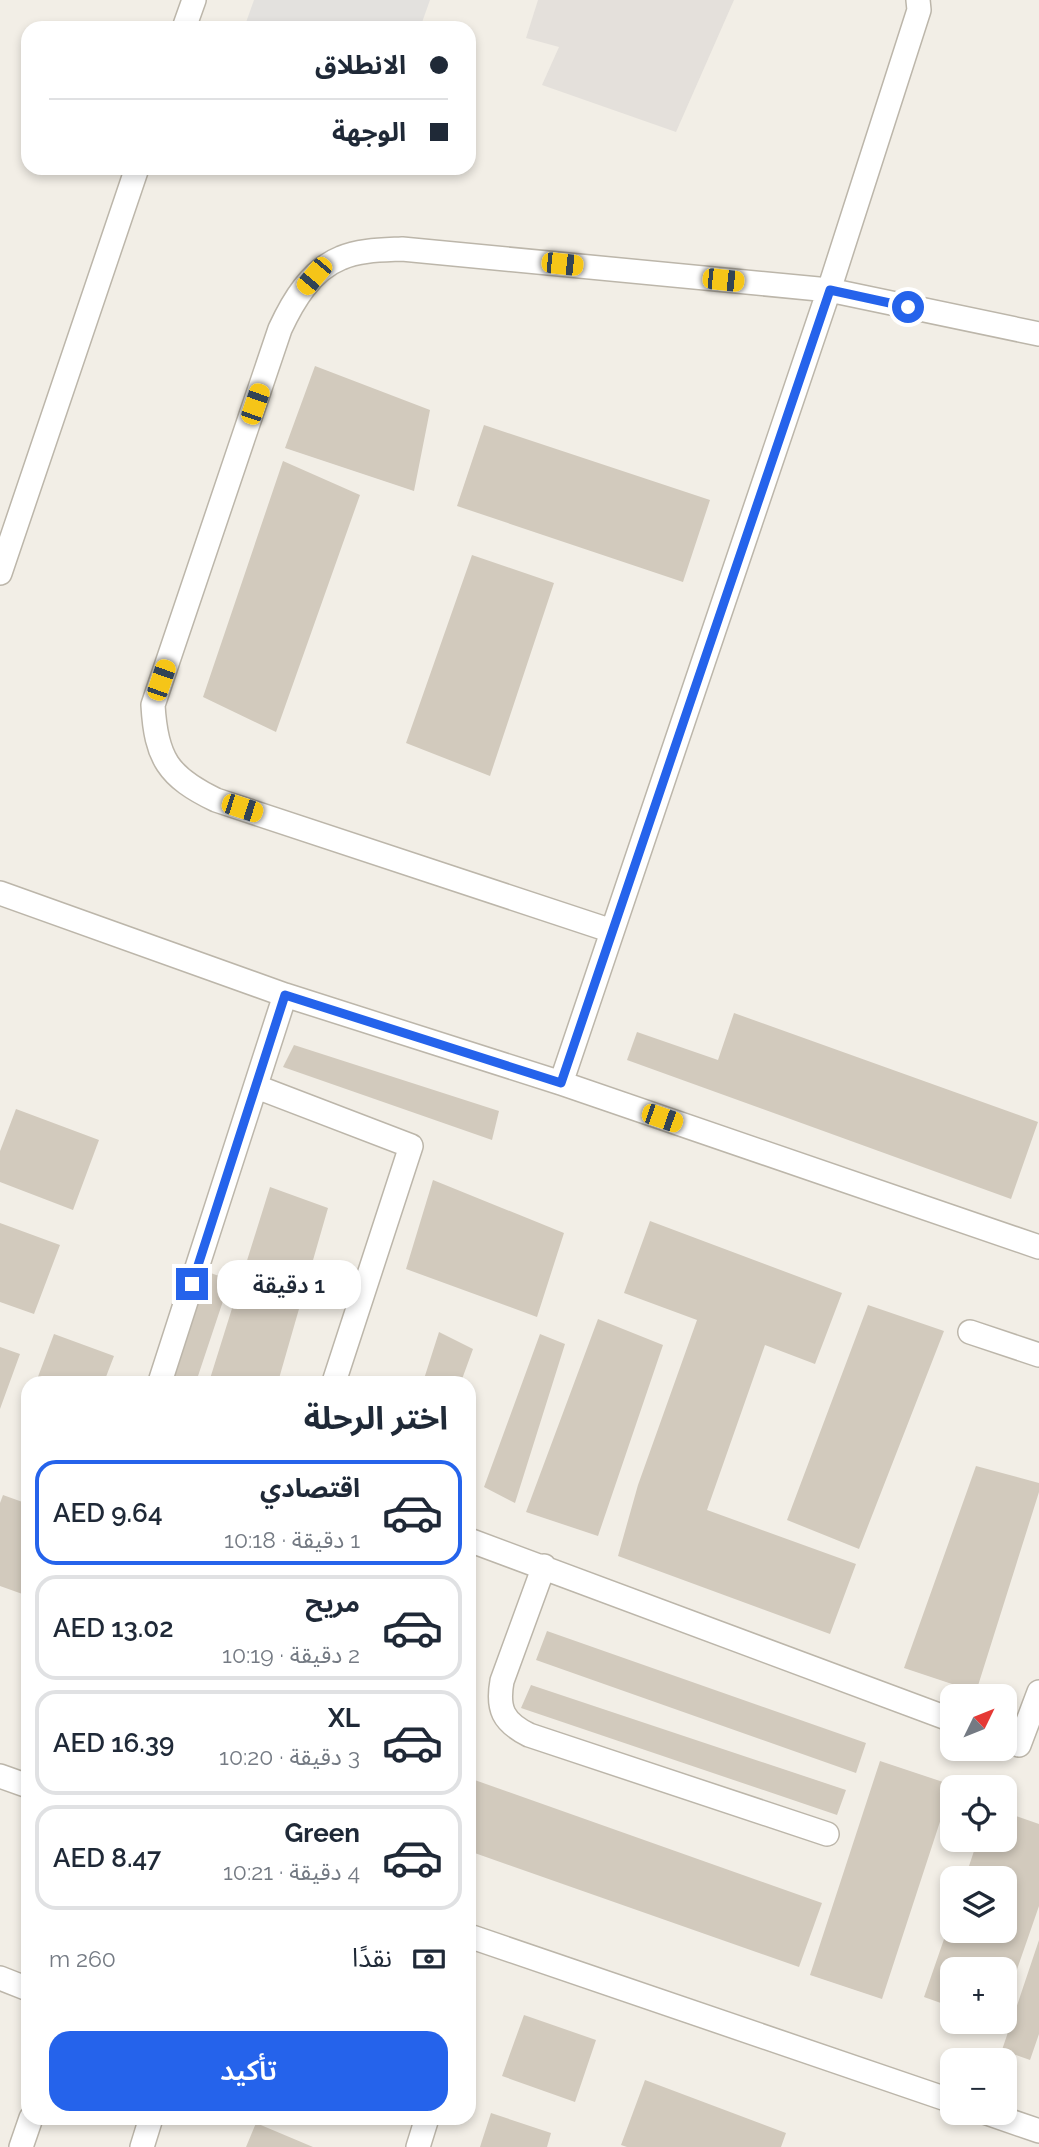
<!DOCTYPE html>
<html lang="ar">
<head>
<meta charset="utf-8">
<style>
  :root { --surface:#fff; --page:#f6f6f7; --text:#1f2937; --muted:#747a83; --line:#e0e1e3; --accent:#2563eb }
  body { margin:0; font-family:Raleway,"Noto Sans Arabic",sans-serif; background:var(--page); color:var(--text); direction:rtl; height:100vh; display:flex; flex-direction:column; font-size:26px; white-space:nowrap }
  * { box-sizing:border-box; margin:0 }
  p { font-size:23px; color:var(--muted) }
  .icon { flex:none; width:38px; height:38px; fill:none; stroke:currentColor; stroke-width:2; stroke-linecap:round; stroke-linejoin:round }
  .map { position:relative; flex:1; overflow:hidden; direction:ltr }
  .details { position:absolute; left:21px; top:1376px; width:455px; height:749px; display:flex; flex-direction:column; background:var(--surface); border-radius:21px; box-shadow:0 4px 10px #0003; direction:rtl }
  .details>* { flex:none }
  .hud { position:absolute; left:21px; top:21px; width:455px; height:154px; border-radius:21px; box-shadow:0 4px 10px #0003; direction:rtl; display:grid; align-content:center; height:154px; padding:0 28px; background:var(--surface) }
  .needle { width:46px; rotate:47deg }
  .controls { position:absolute; left:940px; top:1684px; display:grid; gap:14px }
  .controls a { display:grid; place-items:center; width:77px; height:77px; border-radius:14px; background:var(--surface); box-shadow:0 4px 10px #0003; font-size:35px }
  .end { position:absolute; width:32px; height:32px; margin:-16px; border:9px solid #2563eb; background:#fff; box-shadow:0 0 0 4px #fff }
  .from { border-radius:50% }
  .bubble { position:absolute; height:49px; border-radius:21px; background:var(--surface); box-shadow:0 4px 10px #0003; font-size:23px; font-weight:600; line-height:49px; text-align:center; direction:rtl }
  .car { position:absolute; width:21px; height:42px; margin:-21px -10px; border-radius:9px; box-shadow:0 0 5px 2px #0007; background:linear-gradient(#f5c518 24%,#345 0 40%,#f5c518 0 76%,#345 0 86%,#f5c518 0) }
  .hud b { display:flex; align-items:center; gap:24px; height:66px; font-size:26px }
  .hud b+b { border-top:2px solid var(--line) }
  .hud i { width:18px; height:18px; background:var(--text) }
  ul { padding:0; list-style:none }
  li { display:flex; align-items:center; gap:21px; height:105px; margin:0 14px 10px; padding:0 14px; border:4px solid var(--line); border-radius:21px }
  li div { flex:1 }
  li b { display:block; font-size:26px }
  li em { font-style:normal; font-weight:600 }
  li.on { border-color:var(--accent) }
  li>.icon { width:63px; height:63px; stroke-width:1.5 }
  h2 { padding:0 28px; font-size:32px; line-height:84px }
  .pay { display:flex; align-items:center; gap:18px; height:77px; padding:0 28px; font-size:26px }
  .pay p { margin-inline-start:auto }
  .primary-button { display:flex; gap:14px; margin-top:auto; padding:14px 28px }
  .primary-button a { flex:1; height:80px; border-radius:21px; background:var(--accent); color:#fff; font-size:28px; font-weight:600; line-height:80px; text-align:center }
  .map>svg:first-child { display:block }
</style>
</head>
<body>
<div class="map">
<svg width="1039" height="2147" viewBox="0 0 1039 2147">
  <rect width="100%" height="100%" fill="#f2eee6"/>
  <path fill="#e4e0db" d="M538,0H734L676,132L542,85L559,47L526,38Z"/>
  <path fill="#e3e1de" d="M254,0H430L420,28H244Z"/>
  <path fill="#d2cabd" d="M315,366L430,410L414,491L285,448Z
    M484,425L710,500L683,582L457,506Z
    M283,461L360,495L276,732L203,697Z
    M472,555L554,583L490,776L406,743Z
    M734,1013L1038,1122L1011,1199L627,1060L637,1032L718,1060Z
    M294,1045L499,1111L492,1140L283,1067Z
    M16,1109L99,1140L73,1210L0,1182V1151Z
    M433,1180L564,1233L537,1317L406,1269Z
    M270,1187L328,1208L278,1382H209Z
    M650,1221L842,1293L815,1364L765,1345L707,1510L856,1564L830,1634L618,1556L638,1485L697,1320L624,1293Z
    M0,1223L60,1245L34,1314L0,1302Z
    M208,1272L230,1280L196,1382H171Z
    M868,1305L944,1331L859,1549L787,1520Z
    M598,1319L663,1345L598,1536L526,1512Z
    M439,1332L473,1349L461,1382H423Z
    M54,1334L114,1356L104,1382H36Z
    M540,1334L565,1344L515,1503L484,1487Z
    M0,1347L20,1354L0,1409Z
    M976,1466L1039,1483V1492L976,1692L904,1668Z
    M3,1495L28,1504V1596L0,1586V1503Z
    M547,1631L866,1743L856,1773L536,1660Z
    M531,1685L846,1790L837,1815L521,1708Z
    M880,1761L952,1785L882,1999L810,1975Z
    M469,1778L822,1903L799,1967L469,1851Z
    M1004,1812L1039,1824V1906L1005,2004L1004,1969H952V2007L924,1997L952,1916V1930H1004V1878H965L978,1839H1004Z
    M1039,1940V2034L1030,2060L1002,2050Z
    M524,2015L596,2040L575,2102L502,2076Z
    M645,2080L786,2133L781,2147H627L621,2145Z
    M491,2113L551,2133L547,2147H480Z
    M256,2123L313,2147H246Z"/>
  <g fill="none" stroke-linecap="round" stroke-linejoin="round">
    <g stroke="#bcb6aa" stroke-width="26">
      <path id="service" d="M184,28L194,0
        M0,573L137,168
        M0,893L285,995L561,1083L1039,1247
        M612,931L216,800C168,777 156,758 153,705L280,329C293,301 311,270 341,258C359,250 382,250 402,249L829,290L1039,334
        M561,1083L829,290L919,10L918,0
        M257,1087L411,1146L334,1382
        M970,1332L1039,1355
        M160,1382L285,995
        M469,1540L952,1720
        M544,1566L502,1681C497,1709 503,1722 529,1735L827,1834
        M1019,1745L1039,1692
        M0,1776L28,1786
        M469,1936L952,2101
        M0,1978L28,1989
        M984,2112L1039,2131
        M21,2147L31,2118
        M142,2147L151,2118
        M418,2147L427,2118"/>
    </g>
    <use href="#service" stroke="#fff" stroke-width="23"/>
  </g>
  <g fill="none" stroke-linecap="round" stroke-linejoin="round">
    <path stroke="#2563eb" stroke-width="9" d="M192,1284L285,995L561,1083L830,290L908,307"/>
  </g>
</svg>
<div class="controls">
<a><svg class="needle" viewBox="-14 -14 28 28"><path d="M0-13l5 13h-10z" fill="#e53935"/><path d="M0 13l5-13h-10z" fill="#747a83"/></svg></a>
<a><svg class="icon" aria-label="locate" viewBox="0 0 24 24"><circle cx="12" cy="12" r="6"/><path d="M12 2v4M12 18v4M2 12h4M18 12h4"/></svg></a>
<a><svg class="icon" aria-label="layers" viewBox="0 0 24 24"><path d="M12 4l9 5-9 5-9-5zM3 14l9 5 9-5"/></svg></a>
<a>+</a>
<a>−</a>
</div>
<i class="end from" style="left:908px;top:307px"></i>
<i class="end" style="left:192px;top:1284px"></i>
<div class="bubble" style="left:217px;top:1260px;width:144px">1 دقيقة</div>
<i class="car" style="left:562px;top:264px;rotate:96deg"></i>
<i class="car" style="left:314px;top:276px;rotate:220deg"></i>
<i class="car" style="left:723px;top:280px;rotate:96deg"></i>
<i class="car" style="left:255px;top:404px;rotate:19deg"></i>
<i class="car" style="left:161px;top:680px;rotate:19deg"></i>
<i class="car" style="left:242px;top:808px;rotate:108deg"></i>
<i class="car" style="left:662px;top:1118px;rotate:109deg"></i>
<div class="hud">
<b><i class="from"></i>الانطلاق</b>
<b><i></i>الوجهة</b>
</div>
<section class="details">
<h2>اختر الرحلة</h2>
<ul>
<li class="on"><svg class="icon" aria-label="car" viewBox="0 0 24 24"><path d="M5 17H2v-5l4-1 3-4h7l3 4 3 1v5h-3M9 17h6M6 11h13"/><circle cx="7" cy="17" r="2"/><circle cx="17" cy="17" r="2"/></svg><div><b>اقتصادي</b><p>1 دقيقة · 10:18</p></div><em>AED 9.64</em></li>
<li><svg class="icon" aria-label="car" viewBox="0 0 24 24"><path d="M5 17H2v-5l4-1 3-4h7l3 4 3 1v5h-3M9 17h6M6 11h13"/><circle cx="7" cy="17" r="2"/><circle cx="17" cy="17" r="2"/></svg><div><b>مريح</b><p>2 دقيقة · 10:19</p></div><em>AED 13.02</em></li>
<li><svg class="icon" aria-label="car" viewBox="0 0 24 24"><path d="M5 17H2v-5l4-1 3-4h7l3 4 3 1v5h-3M9 17h6M6 11h13"/><circle cx="7" cy="17" r="2"/><circle cx="17" cy="17" r="2"/></svg><div><b>XL</b><p>3 دقيقة · 10:20</p></div><em>AED 16.39</em></li>
<li><svg class="icon" aria-label="car" viewBox="0 0 24 24"><path d="M5 17H2v-5l4-1 3-4h7l3 4 3 1v5h-3M9 17h6M6 11h13"/><circle cx="7" cy="17" r="2"/><circle cx="17" cy="17" r="2"/></svg><div><b>Green</b><p>4 دقيقة · 10:21</p></div><em>AED 8.47</em></li>
</ul>
<div class="pay"><svg class="icon" aria-label="cash" viewBox="0 0 24 24"><path d="M3 7h18v10H3z"/><circle cx="12" cy="12" r="2"/></svg>نقدًا<p>260 m</p></div>
<div class="primary-button"><a>تأكيد</a></div>
</section>
</div>
</body>
</html>
